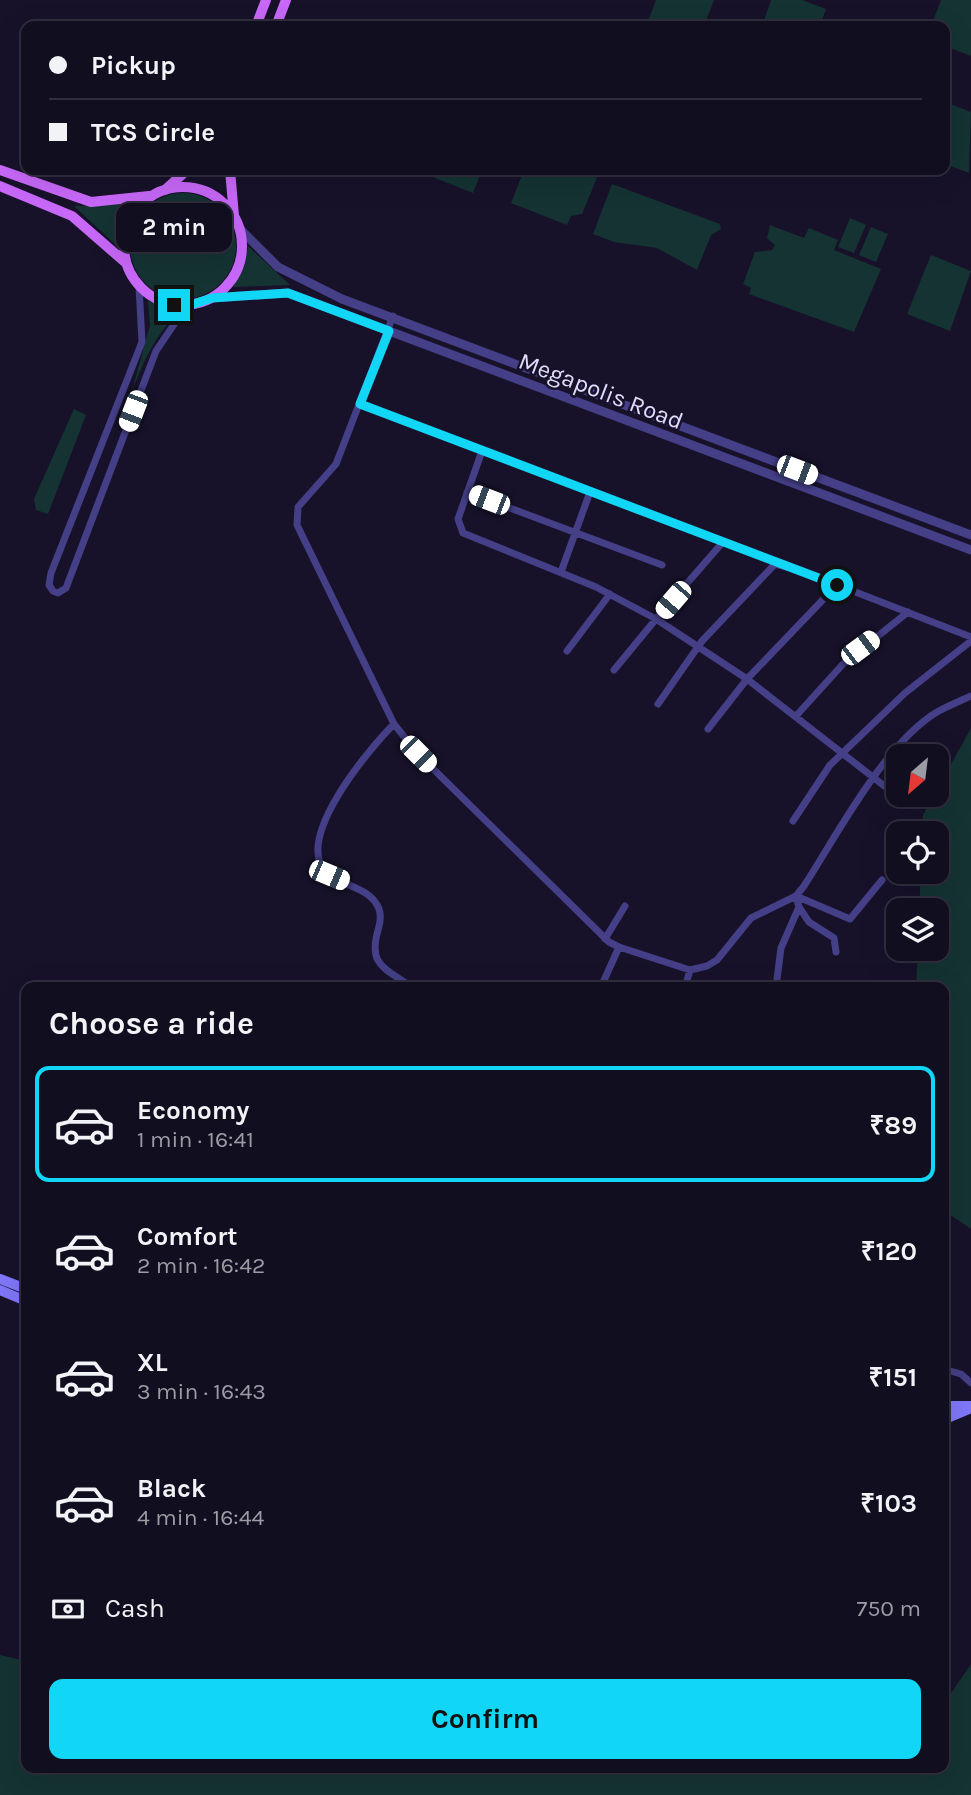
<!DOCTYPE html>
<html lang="en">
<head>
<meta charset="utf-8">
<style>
  :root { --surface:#110e20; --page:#1e1c2d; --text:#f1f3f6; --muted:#9c9ca5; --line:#302e3e; --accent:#11d6f5 }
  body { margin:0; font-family:Karla,sans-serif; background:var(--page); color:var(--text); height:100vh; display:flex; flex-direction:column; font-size:26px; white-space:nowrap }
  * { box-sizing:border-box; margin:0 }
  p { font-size:23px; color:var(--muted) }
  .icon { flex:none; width:38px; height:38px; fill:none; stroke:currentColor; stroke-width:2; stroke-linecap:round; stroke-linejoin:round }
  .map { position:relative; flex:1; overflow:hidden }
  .details { position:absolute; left:21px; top:982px; width:928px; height:791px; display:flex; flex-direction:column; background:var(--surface); border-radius:14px; box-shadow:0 7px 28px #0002,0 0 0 2px var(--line) }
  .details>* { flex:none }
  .hud { position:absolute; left:21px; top:21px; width:929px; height:154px; border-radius:14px; box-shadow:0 7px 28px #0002,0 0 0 2px var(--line); display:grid; align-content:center; height:154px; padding:0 28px; background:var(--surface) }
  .needle { width:46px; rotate:208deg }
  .controls { position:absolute; left:886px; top:744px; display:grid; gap:14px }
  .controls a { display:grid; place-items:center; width:63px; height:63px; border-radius:14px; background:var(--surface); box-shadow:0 7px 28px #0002,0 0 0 2px var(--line); font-size:35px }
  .end { position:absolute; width:32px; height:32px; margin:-16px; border:9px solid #11d6f5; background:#111; box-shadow:0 0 0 4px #111 }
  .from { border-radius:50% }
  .bubble { position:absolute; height:49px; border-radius:14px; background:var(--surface); box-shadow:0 7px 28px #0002,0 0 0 2px var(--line); font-size:23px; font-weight:700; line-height:49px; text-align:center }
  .car { position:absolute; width:21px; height:42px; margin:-21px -10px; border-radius:9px; box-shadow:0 0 5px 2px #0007; background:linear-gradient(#fff 24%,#345 0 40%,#fff 0 76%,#345 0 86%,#fff 0) }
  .hud b { display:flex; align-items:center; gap:24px; height:66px; font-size:26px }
  .hud b+b { border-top:2px solid var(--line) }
  .hud i { width:18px; height:18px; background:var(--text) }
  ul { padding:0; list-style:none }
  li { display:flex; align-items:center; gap:21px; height:116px; margin:0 14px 10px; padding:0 14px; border:4px solid transparent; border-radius:14px }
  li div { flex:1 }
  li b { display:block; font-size:26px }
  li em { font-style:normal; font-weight:700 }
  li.on { border-color:var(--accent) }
  li>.icon { width:63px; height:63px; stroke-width:1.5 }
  h2 { padding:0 28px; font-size:32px; line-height:84px }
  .pay { display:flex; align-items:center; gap:18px; height:77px; padding:0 28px; font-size:26px }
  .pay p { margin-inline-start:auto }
  .cta { display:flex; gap:14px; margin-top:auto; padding:14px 28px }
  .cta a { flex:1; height:80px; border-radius:14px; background:var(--accent); color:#111; font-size:28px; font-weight:700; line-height:80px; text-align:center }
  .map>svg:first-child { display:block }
</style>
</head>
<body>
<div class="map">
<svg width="971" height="1795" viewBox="0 0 971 1795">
  <rect width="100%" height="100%" fill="#17122a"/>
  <path fill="#153333" d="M656,0H714L704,26H646Z
    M771,0H802L826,9L820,26H762Z
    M941,0H971V56L945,46V26H931Z
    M945,102L971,112L969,173L945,164Z
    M421,170H482L473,193L420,172Z
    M524,170H576L597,178L582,214L571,216L567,225L511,203Z
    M612,184L720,224L721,229L711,235L697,270L657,248L614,242L593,234Z
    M130 246a53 53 0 1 1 106 0a53 53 0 1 1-106 0Z
    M130,204L120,223L116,245L74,206Z
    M850,218L866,225L854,253L838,247Z
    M770,225L804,238L809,228L838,240L834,250L881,269L854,332L749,294L751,288L743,284L755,252L772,250L775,245L767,238Z
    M871,227L888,234L876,262L859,255Z
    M248,246L290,285L233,287L244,267Z
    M931,255L971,271L950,331L907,314Z
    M148,301L179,312C155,335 144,361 132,391L150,325Z
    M74,409L86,415L48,514L36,510L34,499Z
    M971,728V1229L949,1214L943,1203V987H916L918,949L936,948V910H919L921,872H936V833H922L923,815Z
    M0,1655L26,1661V1768H622L630,1771L674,1768H943V1705L971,1664V1795H0Z"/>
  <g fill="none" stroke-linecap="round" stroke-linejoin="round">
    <path stroke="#443f86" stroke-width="7" d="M139,286L142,342L51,573L49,585L53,591L58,593L66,588L156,351L187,305
      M393,316L336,464L298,507L297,525L394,724L418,754L609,942L619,947L690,970L707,966L717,960L751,918L796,896L804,886C837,835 885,743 937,712C948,706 960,701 971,696
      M360,404L784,565
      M482,451L458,519L463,533L596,587L656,619L723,542
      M467,492L662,565
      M561,572L590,492
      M567,651L610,594
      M614,670L656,619L747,679L901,799
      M658,704L702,641L775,564L799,570L971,637
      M796,716L843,664L908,612
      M394,724C369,749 292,840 327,873C341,886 371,887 379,909C381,915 380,924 378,930C368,965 384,967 411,987
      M708,729L747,679L837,585
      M793,821L830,765L905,693L971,641
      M796,896L850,919L882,880
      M799,907L809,922L834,938L836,952
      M605,939L625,906
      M690,970L686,984L692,987
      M601,987L619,947
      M776,987L781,948L799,907L796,896
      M943,1369L961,1374L971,1383"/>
    <path stroke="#443f86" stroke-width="9" d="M240,229L278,267L342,299L971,535
      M212,298L288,293L971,550"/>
    <path stroke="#7f77f9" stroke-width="10" d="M0,1279L26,1289
      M0,1290L26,1301
      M943,1406H971
      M943,1420L971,1408"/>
    <path stroke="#c768f8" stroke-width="10" d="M256,26L266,0
      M276,26L286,0
      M0,170L91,202L149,196
      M230,170L234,216
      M0,186L72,216L126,263
      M124 246a59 59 0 1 1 118 0a59 59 0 1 1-118 0Z
      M165,190L187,170"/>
  </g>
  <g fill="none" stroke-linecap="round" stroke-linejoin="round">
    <path stroke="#11d6f5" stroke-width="9" d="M174,305L187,306L212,298L288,293L389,331L360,404L837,585"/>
  </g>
  <g text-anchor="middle" stroke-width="5" stroke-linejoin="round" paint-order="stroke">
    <g font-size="24" fill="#e1dcfd" stroke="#17122a">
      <text transform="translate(601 391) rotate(21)" y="8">Megapolis Road</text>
    </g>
  </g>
</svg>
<div class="controls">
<a><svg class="needle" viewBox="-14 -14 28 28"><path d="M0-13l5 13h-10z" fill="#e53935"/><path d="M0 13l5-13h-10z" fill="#9c9ca5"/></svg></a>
<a><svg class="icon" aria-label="locate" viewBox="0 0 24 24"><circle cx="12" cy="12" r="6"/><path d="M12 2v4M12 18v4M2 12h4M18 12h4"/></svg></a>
<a><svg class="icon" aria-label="layers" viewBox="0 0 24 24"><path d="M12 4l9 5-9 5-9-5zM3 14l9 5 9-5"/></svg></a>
</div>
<i class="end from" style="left:837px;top:585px"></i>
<i class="end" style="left:174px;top:305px"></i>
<div class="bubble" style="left:116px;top:203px;width:116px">2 min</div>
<i class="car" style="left:133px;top:411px;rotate:201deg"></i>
<i class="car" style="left:797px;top:470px;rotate:111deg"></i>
<i class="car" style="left:489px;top:500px;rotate:291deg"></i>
<i class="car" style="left:673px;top:600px;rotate:221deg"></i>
<i class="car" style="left:860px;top:648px;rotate:53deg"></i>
<i class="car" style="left:418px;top:754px;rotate:135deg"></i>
<i class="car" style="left:329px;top:875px;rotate:113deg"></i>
<div class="hud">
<b><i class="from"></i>Pickup</b>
<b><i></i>TCS Circle</b>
</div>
<section class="details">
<h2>Choose a ride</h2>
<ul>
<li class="on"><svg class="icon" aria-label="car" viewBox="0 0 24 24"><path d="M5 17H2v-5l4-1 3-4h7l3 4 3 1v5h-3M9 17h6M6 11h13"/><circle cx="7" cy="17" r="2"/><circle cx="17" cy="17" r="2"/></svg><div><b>Economy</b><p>1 min · 16:41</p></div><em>₹89</em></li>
<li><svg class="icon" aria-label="car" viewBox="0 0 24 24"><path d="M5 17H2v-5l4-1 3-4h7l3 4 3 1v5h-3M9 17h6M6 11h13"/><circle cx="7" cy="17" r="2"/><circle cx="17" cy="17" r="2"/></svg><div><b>Comfort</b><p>2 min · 16:42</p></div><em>₹120</em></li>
<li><svg class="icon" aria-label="car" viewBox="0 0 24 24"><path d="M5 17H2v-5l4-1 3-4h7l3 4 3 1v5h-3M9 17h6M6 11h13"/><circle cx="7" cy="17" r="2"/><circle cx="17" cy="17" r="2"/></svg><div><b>XL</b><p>3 min · 16:43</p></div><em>₹151</em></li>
<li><svg class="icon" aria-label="car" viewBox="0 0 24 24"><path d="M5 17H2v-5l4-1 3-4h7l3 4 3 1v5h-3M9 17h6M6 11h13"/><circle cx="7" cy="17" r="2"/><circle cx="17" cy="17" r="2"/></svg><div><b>Black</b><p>4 min · 16:44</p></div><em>₹103</em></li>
</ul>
<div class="pay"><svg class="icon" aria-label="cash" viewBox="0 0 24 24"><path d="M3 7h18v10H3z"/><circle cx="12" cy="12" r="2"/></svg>Cash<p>750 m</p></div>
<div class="cta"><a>Confirm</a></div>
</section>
</div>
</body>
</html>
